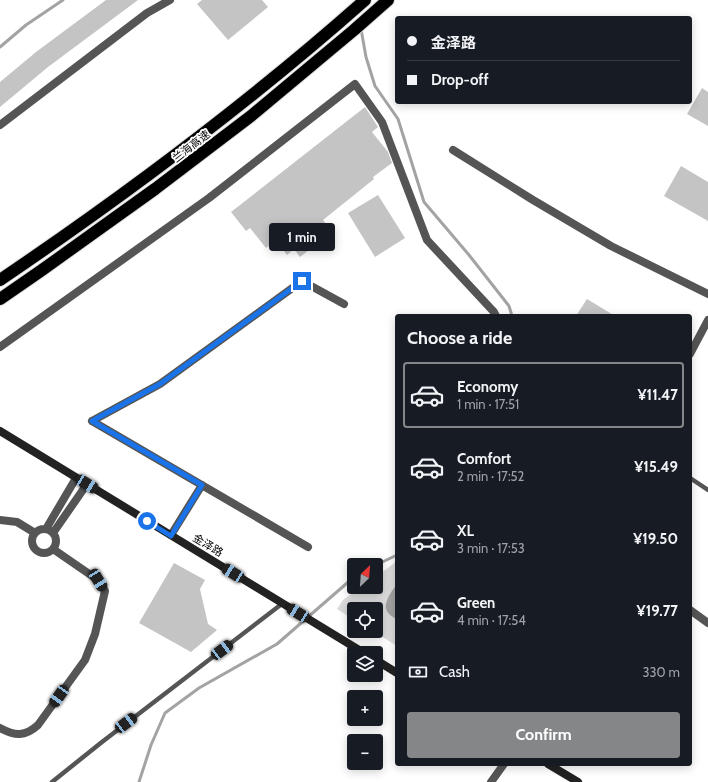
<!DOCTYPE html>
<html lang="en">
<head>
<meta charset="utf-8">
<style>
  :root { --surface:#171b24; --page:#20242c; --text:#f1f3f6; --muted:#9ea1a6; --line:#363941; --accent:#858687 }
  body { margin:0; font-family:Cabin,"Noto Sans SC",sans-serif; background:var(--page); color:var(--text); height:100vh; display:flex; flex-direction:column; font-size:15px; white-space:nowrap }
  * { box-sizing:border-box; margin:0 }
  p { font-size:13px; color:var(--muted) }
  .icon { flex:none; width:22px; height:22px; fill:none; stroke:currentColor; stroke-width:2; stroke-linecap:round; stroke-linejoin:round }
  .map { position:relative; flex:1; overflow:hidden }
  .drawer { position:absolute; left:395px; top:314px; width:297px; height:452px; display:flex; flex-direction:column; background:var(--surface); border-radius:4px; box-shadow:0 2px 10px #0003 }
  .drawer>* { flex:none }
  .hud { position:absolute; left:395px; top:16px; width:297px; height:88px; border-radius:4px; box-shadow:0 2px 10px #0003; display:grid; align-content:center; height:88px; padding:0 12px; background:var(--surface) }
  .needle { width:26px; rotate:25deg }
  .controls { position:absolute; left:347px; top:558px; display:grid; gap:8px }
  .controls a { display:grid; place-items:center; width:36px; height:36px; border-radius:4px; background:var(--surface); box-shadow:0 2px 10px #0003; font-size:20px }
  .end { position:absolute; width:18px; height:18px; margin:-9px; border:5px solid #1a73e8; background:#fff; box-shadow:0 0 0 2px #fff }
  .from { border-radius:50% }
  .bubble { position:absolute; height:28px; border-radius:4px; background:var(--surface); box-shadow:0 2px 10px #0003; font-size:13px; font-weight:700; line-height:28px; text-align:center }
  .car { position:absolute; width:12px; height:24px; margin:-12px -6px; border-radius:5px; box-shadow:0 0 3px 1px #0007; background:linear-gradient(#222 24%,#8ab4d8 0 40%,#222 0 76%,#8ab4d8 0 86%,#222 0) }
  .hud b { display:flex; align-items:center; gap:14px; height:38px; font-size:15px }
  .hud b+b { border-top:1px solid var(--line) }
  .hud i { width:10px; height:10px; background:var(--text) }
  ul { padding:0; list-style:none }
  li { display:flex; align-items:center; gap:12px; height:66px; margin:0 8px 6px; padding:0 4px; border:2px solid transparent; border-radius:4px }
  li div { flex:1 }
  li b { display:block; font-size:15px }
  li em { font-style:normal; font-weight:700 }
  li.selected { border-color:var(--accent) }
  li>.icon { width:36px; height:36px; stroke-width:1.5 }
  h2 { padding:0 12px; font-size:18px; line-height:48px }
  .pay { display:flex; align-items:center; gap:10px; height:44px; padding:0 12px; font-size:15px }
  .pay p { margin-inline-start:auto }
  .primary-button { display:flex; gap:8px; margin-top:auto; padding:8px 12px }
  .primary-button a { flex:1; height:46px; border-radius:4px; background:var(--accent); color:#fff; font-size:16px; font-weight:700; line-height:46px; text-align:center }
  .map>svg:first-child { display:block }
</style>
</head>
<body>
<div class="map">
<svg width="708" height="782" viewBox="0 0 708 782">
  <rect width="100%" height="100%" fill="#fff"/>
  <path fill="#dcdcdc" d="M397,561V646L373,631H376V609H354V620L337,609L343,600L361,587H376V577Z"/>
  <path fill="#a3a3a3" d="M397,584V619C377,611 388,596 397,584Z"/>
  <g fill="none" stroke-linecap="round" stroke-linejoin="round">
    <path stroke="#a3a3a3" stroke-width="3" d="M361,29L366,57L375,86L398,119L424,202L469,255L509,306L512,316
      M0,47L26,25L63,0
      M376,565L397,555
      M139,782L151,745L165,713L199,688L277,644L354,577"/>
  </g>
  <path fill="#c4c4c4" d="M106,0H138L48,67L0,107V82L36,52Z
    M202,0H262L268,7L228,40L197,4Z
    M702,88L708,92V126L687,114Z
    M365,107L378,127L372,132L388,152L392,163L373,177L374,179L323,220L332,232L300,257L294,249L287,255L276,241L266,248L250,228L246,231L231,212Z
    M681,166L708,182V221L664,196Z
    M378,195L405,238L375,257L348,213Z
    M587,299L615,316H576Z
    M174,563L205,580L200,589L208,624L217,630L191,652L139,623Z"/>
  <g fill="none" stroke-linecap="round" stroke-linejoin="round">
    <g stroke="#dbdbdb" stroke-width="14">
      <path id="motorway" d="M0,280C127,194 250,102 365,0
        M0,299L42,270L155,189L251,116L354,30L388,0"/>
    </g>
    <path stroke="#555" stroke-width="4.5" d="M690,478L708,490
      M52,782L102,742L283,603"/>
    <path stroke="#555" stroke-width="8" d="M0,125L147,13L170,0
      M453,150L533,200L611,246L708,294
      M0,347L209,198L355,84L382,122L427,240L494,312L496,316
      M690,354L708,320
      M92,421L160,384L302,281L344,304
      M92,421L308,547
      M0,520L17,522L35,533
      M46,529L76,478
      M32 541a12 12 0 1 1 24 0a12 12 0 1 1-24 0Z
      M53,533L87,484
      M171,535L202,485
      M690,610L708,623
      M0,728C15,736 25,737 38,725L85,660L95,634L105,591L98,580L53,549
      M491,782L504,764"/>
    <path stroke="#222" stroke-width="8" d="M0,431L364,653
      M376,660L397,673
      M548,764L578,782"/>
    <use href="#motorway" stroke="#000" stroke-width="12"/>
  </g>
  <g fill="none" stroke-linecap="round" stroke-linejoin="round">
    <path stroke="#1a73e8" stroke-width="5" d="M147,521L171,536L202,485L92,421L160,384L302,281"/>
  </g>
  <g text-anchor="middle" stroke-width="3.5" stroke-linejoin="round" paint-order="stroke">
    <g font-size="11" fill="#000" stroke="#fff">
      <text transform="translate(191 146) rotate(-38)" y="4">兰海高速</text>
      <text transform="translate(208 545) rotate(31)" y="4">金泽路</text>
    </g>
  </g>
</svg>
<div class="controls">
<a><svg class="needle" viewBox="-14 -14 28 28"><path d="M0-13l5 13h-10z" fill="#e53935"/><path d="M0 13l5-13h-10z" fill="#9ea1a6"/></svg></a>
<a><svg class="icon" aria-label="locate" viewBox="0 0 24 24"><circle cx="12" cy="12" r="6"/><path d="M12 2v4M12 18v4M2 12h4M18 12h4"/></svg></a>
<a><svg class="icon" aria-label="layers" viewBox="0 0 24 24"><path d="M12 4l9 5-9 5-9-5zM3 14l9 5 9-5"/></svg></a>
<a>+</a>
<a>−</a>
</div>
<i class="end from" style="left:147px;top:521px"></i>
<i class="end" style="left:302px;top:281px"></i>
<div class="bubble" style="left:269px;top:223px;width:66px">1 min</div>
<i class="car" style="left:87px;top:484px;rotate:121deg"></i>
<i class="car" style="left:233px;top:573px;rotate:302deg"></i>
<i class="car" style="left:98px;top:580px;rotate:149deg"></i>
<i class="car" style="left:298px;top:613px;rotate:301deg"></i>
<i class="car" style="left:222px;top:650px;rotate:53deg"></i>
<i class="car" style="left:59px;top:696px;rotate:215deg"></i>
<i class="car" style="left:126px;top:723px;rotate:53deg"></i>
<div class="hud">
<b><i class="from"></i>金泽路</b>
<b><i></i>Drop-off</b>
</div>
<section class="drawer">
<h2>Choose a ride</h2>
<ul>
<li class="selected"><svg class="icon" aria-label="car" viewBox="0 0 24 24"><path d="M5 17H2v-5l4-1 3-4h7l3 4 3 1v5h-3M9 17h6M6 11h13"/><circle cx="7" cy="17" r="2"/><circle cx="17" cy="17" r="2"/></svg><div><b>Economy</b><p>1 min · 17:51</p></div><em>¥11.47</em></li>
<li><svg class="icon" aria-label="car" viewBox="0 0 24 24"><path d="M5 17H2v-5l4-1 3-4h7l3 4 3 1v5h-3M9 17h6M6 11h13"/><circle cx="7" cy="17" r="2"/><circle cx="17" cy="17" r="2"/></svg><div><b>Comfort</b><p>2 min · 17:52</p></div><em>¥15.49</em></li>
<li><svg class="icon" aria-label="car" viewBox="0 0 24 24"><path d="M5 17H2v-5l4-1 3-4h7l3 4 3 1v5h-3M9 17h6M6 11h13"/><circle cx="7" cy="17" r="2"/><circle cx="17" cy="17" r="2"/></svg><div><b>XL</b><p>3 min · 17:53</p></div><em>¥19.50</em></li>
<li><svg class="icon" aria-label="car" viewBox="0 0 24 24"><path d="M5 17H2v-5l4-1 3-4h7l3 4 3 1v5h-3M9 17h6M6 11h13"/><circle cx="7" cy="17" r="2"/><circle cx="17" cy="17" r="2"/></svg><div><b>Green</b><p>4 min · 17:54</p></div><em>¥19.77</em></li>
</ul>
<div class="pay"><svg class="icon" aria-label="cash" viewBox="0 0 24 24"><path d="M3 7h18v10H3z"/><circle cx="12" cy="12" r="2"/></svg>Cash<p>330 m</p></div>
<div class="primary-button"><a>Confirm</a></div>
</section>
</div>
</body>
</html>
